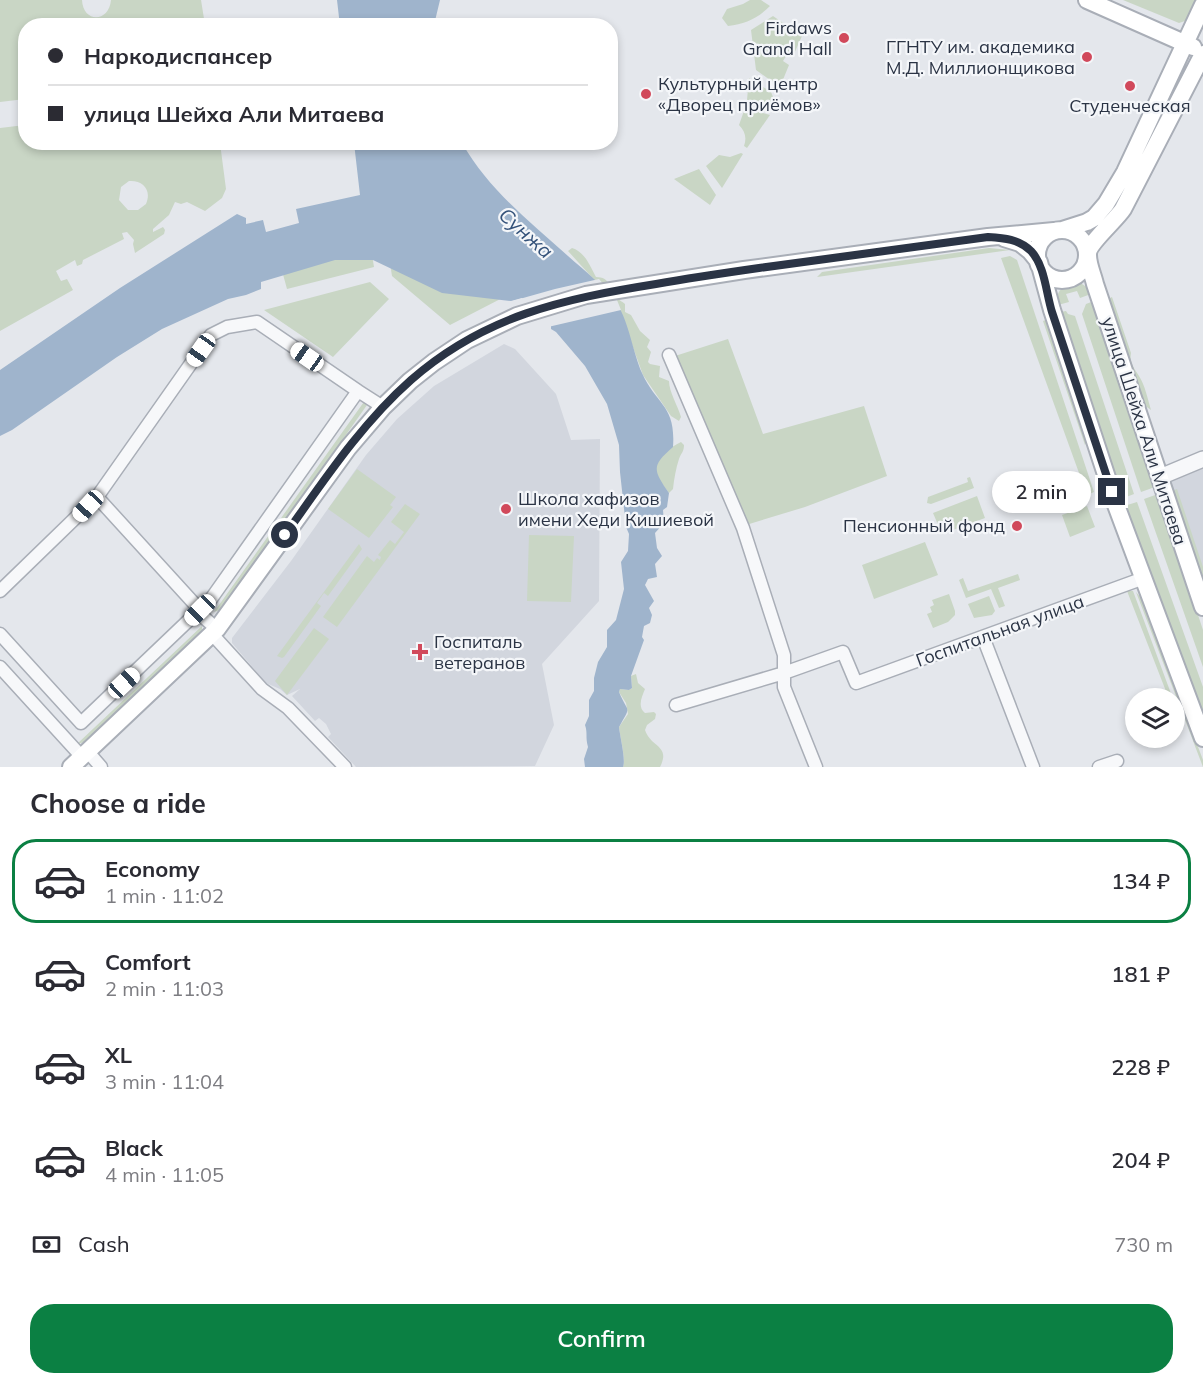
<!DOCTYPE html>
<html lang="en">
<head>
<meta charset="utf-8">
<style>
  :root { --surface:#fff; --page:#f7f7f7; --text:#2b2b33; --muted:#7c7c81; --line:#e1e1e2; --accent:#0b8043 }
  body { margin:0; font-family:Mulish,sans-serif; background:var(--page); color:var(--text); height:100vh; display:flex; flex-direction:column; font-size:22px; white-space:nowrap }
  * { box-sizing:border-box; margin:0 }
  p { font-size:20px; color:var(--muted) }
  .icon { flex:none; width:33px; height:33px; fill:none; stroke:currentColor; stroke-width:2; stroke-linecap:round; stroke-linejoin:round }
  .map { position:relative; height:767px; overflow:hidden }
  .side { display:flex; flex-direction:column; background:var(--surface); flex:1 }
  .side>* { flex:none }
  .top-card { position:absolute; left:18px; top:18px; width:600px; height:132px; border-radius:24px; box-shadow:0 3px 9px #0003; display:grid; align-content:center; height:132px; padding:0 30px; background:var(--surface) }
  .tools { position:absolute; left:1125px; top:688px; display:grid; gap:12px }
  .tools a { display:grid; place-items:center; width:60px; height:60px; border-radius:50%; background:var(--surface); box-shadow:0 3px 9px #0003; font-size:30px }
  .end { position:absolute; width:27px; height:27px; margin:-14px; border:8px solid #2b3445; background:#fff; box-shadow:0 0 0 3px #fff }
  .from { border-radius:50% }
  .bubble { position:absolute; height:42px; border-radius:21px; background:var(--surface); box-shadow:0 3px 9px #0003; font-size:20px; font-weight:600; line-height:42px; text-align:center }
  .car { position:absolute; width:18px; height:36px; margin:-18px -9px; border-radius:8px; box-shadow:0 0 4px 2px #0007; background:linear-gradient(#fff 24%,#345 0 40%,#fff 0 76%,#345 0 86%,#fff 0) }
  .top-card b { display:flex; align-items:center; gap:21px; height:57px; font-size:22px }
  .top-card b+b { border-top:2px solid var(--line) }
  .top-card i { width:15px; height:15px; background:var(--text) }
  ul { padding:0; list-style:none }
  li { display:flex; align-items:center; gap:18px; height:84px; margin:0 12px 9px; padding:0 18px; border:3px solid transparent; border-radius:24px }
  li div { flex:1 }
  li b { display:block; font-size:22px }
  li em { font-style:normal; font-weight:600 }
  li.active { border-color:var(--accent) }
  li>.icon { width:54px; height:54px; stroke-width:1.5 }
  h2 { padding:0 30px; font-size:27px; line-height:72px }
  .pay { display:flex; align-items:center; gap:15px; height:66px; padding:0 30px; font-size:22px }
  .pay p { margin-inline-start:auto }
  .button { display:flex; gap:12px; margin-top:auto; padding:12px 30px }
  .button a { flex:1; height:69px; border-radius:24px; background:var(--accent); color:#fff; font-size:24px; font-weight:600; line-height:69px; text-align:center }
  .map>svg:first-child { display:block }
</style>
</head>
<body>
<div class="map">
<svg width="1203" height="767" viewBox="0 0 1203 767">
  <rect width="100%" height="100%" fill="#e4e7ec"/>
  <path fill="#d2d6de" d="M504,344L515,349L556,394L571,440L600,439L599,601L542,664L554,725L535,766L356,767L328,737L331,734L326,724L319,718L315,721L292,696L300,689L287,695L280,689L266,683L232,643V638L291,561L366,455L397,419L434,386Z
    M1203,466V582L1171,483L1173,479Z"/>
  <path fill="#c9d6c5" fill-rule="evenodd" d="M0,0H82C83,23 109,23 111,0H201L205,25L26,26L25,99L0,102Z
    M750,0H761L770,6C757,19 745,24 728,26L722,18L727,9L743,4Z
    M1123,0H1197L1185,21L1179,23Z
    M773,16L802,36L793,56L788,53L783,61L789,65L780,87L756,70L751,30Z
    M749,78L771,92L776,104L775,107L747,100Z
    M745,108L770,115L747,148L744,146C747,138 745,131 739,125Z
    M25,125L26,142L220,143L226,189L222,198L205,211L187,202L181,204L175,202L169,215L153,229V232L163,227L165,230L164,234L135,253L133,244L134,240L127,232L122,233L124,239L83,260L82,264L77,266L75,260L56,271L61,281L67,279L73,290L0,331V128ZM129,181C143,180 152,190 146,204L138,210H128L119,200L121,187Z
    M741,153L743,154L722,188L706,166L719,155L730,157Z
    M374,161L510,294L450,325L392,276Z
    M699,169L716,195L710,205L674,179Z
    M364,206L374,267L287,289L272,234Z
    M572,248C585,252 590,266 596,277C610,277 610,288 616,297C617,299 623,302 625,304V312L631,315L640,331L650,340L647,347L651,352L648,362L650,364L660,366L659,377L669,381C669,392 678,406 681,417L679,421L671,416L643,375L618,306L568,251Z
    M989,248L1010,250L817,277L822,272Z
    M1010,256L1017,260L1094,492L1087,495L1001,258Z
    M370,282L389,299L333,357L264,310Z
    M1079,282L1088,288L1091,294L1080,298L1077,291L1066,294L1069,302L1058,305C1054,290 1065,284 1079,282Z
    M1112,297L1131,353C1129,363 1134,368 1139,376C1145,385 1148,400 1151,410L1144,405L1108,299Z
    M1094,301L1155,487L1141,492L1082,314L1086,304Z
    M1066,311L1068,314L1075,316L1134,494L1121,499L1060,312Z
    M1048,319L1088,440L1085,445L1043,321Z
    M728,339L763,434L864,406L887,476L805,507L746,525L675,356Z
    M366,399L367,405L267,547L220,610L214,612Z
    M681,442L684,445C684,452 681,453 679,459C676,468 674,479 673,489L669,493C665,487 660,482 657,476C650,462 670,447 681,442Z
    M357,469L396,497L390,505L393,507L369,538L328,509Z
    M970,477L974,488L931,504L927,503L928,497L968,482L967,478Z
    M1177,489L1203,567V582L1172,491Z
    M1158,494L1203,630V667L1144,499Z
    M977,496L985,518L942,534L933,513Z
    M1137,502L1203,687V719L1124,506Z
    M405,504L420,514L337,627L323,617L367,556L374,562L377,558L380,560L381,557L378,555L390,540L395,544L404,532L391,522Z
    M1087,506L1095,527L1070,537L1062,515Z
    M529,535L574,536L571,602L527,601Z
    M925,542L938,575L874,599L862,565Z
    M359,544L362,549L328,596L324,593L317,603L321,606L284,657L282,658L277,656Z
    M1018,574L1020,580L998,588L1005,606L999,608L991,589L966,598L959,580L963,578L968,591Z
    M1127,591H1133L1173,699H1169Z
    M1136,592L1142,599L1203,760V767Z
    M949,594L955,611V615L948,622L933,628L927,614L932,612L930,607L934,605L932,600Z
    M989,596L995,611L992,615L974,618L968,604Z
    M202,626V630L85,742L77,744Z
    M314,628L329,639L287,695L275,681Z
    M636,674L638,683L645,689C642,696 637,707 645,713L654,712L656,714L655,719L647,725L645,730C651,748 671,745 660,767H623C626,759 620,737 619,727L628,714L626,703L619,692L620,689L629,690L632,688L631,676Z"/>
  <path fill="#9fb4cc" d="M337,0H440L434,25L340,26Z
    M354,143H462C489,190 528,220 568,256C585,271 604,286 617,304C629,322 633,353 642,373C657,406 676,405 673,447C651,466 653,470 669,493L667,507L663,510L664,523L655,533L657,548L662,556L655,564L657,577L648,579L645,585L654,601L649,608L652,615L650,623L644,626L642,637L644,640L631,676L632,688L629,690L620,689L619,692C628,714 632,704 619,727C620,737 626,760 623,767H585L584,759L588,747C585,736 588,734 585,725L589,716V700L594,691V678L598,662L607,647V630L616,620L624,589L621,562L628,551L629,534L626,527L620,472L619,445L607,404L585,366L556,332L551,329V318L522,298L511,301L442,293L373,260H335L261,282V289L246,295L228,299L162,329L117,357L12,430L0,436V370L120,288L237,214L246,218V224L263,220L266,232L299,223L296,209L360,195Z"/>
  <path fill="#e4e7ec" d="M599,279L617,300L621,310L548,327V320L538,309L522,301L505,303L555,289Z"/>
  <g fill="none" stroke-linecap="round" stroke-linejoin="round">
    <g stroke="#a9aeb7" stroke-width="15">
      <path id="minor" d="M669,355L743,528L784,655V687L816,767
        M358,391L383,407
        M97,497L200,610L201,615L217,629
        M0,591L97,497L211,335L227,327L257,322L358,391L211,599L81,723L0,634
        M212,634L262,689L288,708L345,767
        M983,637L1033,767
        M0,667L82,757
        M676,705L784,673L843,652L856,683L1144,578
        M88,752L101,767
        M1099,767L1117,761"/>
    </g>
    <g stroke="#a9aeb7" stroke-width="18">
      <path id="tertiary" d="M1160,477L1203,459"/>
    </g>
    <g stroke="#a9aeb7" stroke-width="20">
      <path id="secondary" d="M1087,0L1193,47
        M1203,54L1123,209C1116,220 1087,244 1088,255C1088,265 1093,275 1095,284L1203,607
        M1062,230L1087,222L1094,218L1106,204L1125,172L1203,5
        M1037 255a25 25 0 1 1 50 0a25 25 0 1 1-50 0Z
        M1004,238L1020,243L1030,251L1039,262L1052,310L1116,505L1203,738
        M71,767L217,629L348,448L383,407L410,381L434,362L467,340L517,316L586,295L744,270L988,237L1054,231"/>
    </g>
    <use href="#minor" stroke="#f7f8fa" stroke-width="12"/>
    <use href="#tertiary" stroke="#f7f8fa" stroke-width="15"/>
    <use href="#secondary" stroke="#fff" stroke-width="16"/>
  </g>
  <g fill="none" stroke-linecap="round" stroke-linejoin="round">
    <path stroke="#2b3445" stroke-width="8" d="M285,535C323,482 361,424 411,380C484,316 562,299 656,284C690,278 724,273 759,268C835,258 912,247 988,237C1004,238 1019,239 1031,251C1045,266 1046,293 1052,312C1072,372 1092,432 1112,492"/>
  </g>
  <g fill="#d1495b" stroke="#f4f6f9" stroke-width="2">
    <circle cx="844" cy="38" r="6"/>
    <circle cx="1087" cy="57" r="6"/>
    <circle cx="1130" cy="86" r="6"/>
    <circle cx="646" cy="94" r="6"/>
    <circle cx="506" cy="509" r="6"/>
    <circle cx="1017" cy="526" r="6"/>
    <path d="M417 643h6v6h6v6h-6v6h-6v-6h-6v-6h6z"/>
  </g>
  <g text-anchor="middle" stroke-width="4.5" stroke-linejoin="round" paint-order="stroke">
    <g font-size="18" fill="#2b3445" stroke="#f4f6f9" text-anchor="end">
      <text x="832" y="34">Firdaws<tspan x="832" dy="21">Grand Hall</tspan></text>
      <text x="1075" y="53">ГГНТУ им. академика<tspan x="1075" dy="21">М.Д. Миллионщикова</tspan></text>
      <text x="658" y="90" text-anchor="start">Культурный центр<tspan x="658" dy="21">«Дворец приёмов»</tspan></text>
      <text x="1130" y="112" text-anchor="middle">Студенческая</text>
      <text x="518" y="505" text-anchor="start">Школа хафизов<tspan x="518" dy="21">имени Хеди Кишиевой</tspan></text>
      <text x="1005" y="532">Пенсионный фонд</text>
      <text x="434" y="648" text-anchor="start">Госпиталь<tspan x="434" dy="21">ветеранов</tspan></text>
    </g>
    <g font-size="18" fill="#2b3445" stroke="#f4f6f9">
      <text transform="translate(1144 431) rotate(72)" y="6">улица Шейха Али Митаева</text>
      <text transform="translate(1000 631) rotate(-20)" y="6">Госпитальная улица</text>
    </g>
    <g font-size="20" font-style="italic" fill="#34527a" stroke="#f4f6f9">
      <text transform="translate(526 233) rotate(42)" y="7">Сунжа</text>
    </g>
  </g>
</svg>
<div class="tools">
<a><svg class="icon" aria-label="layers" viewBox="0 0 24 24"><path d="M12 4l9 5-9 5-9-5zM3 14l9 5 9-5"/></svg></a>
</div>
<i class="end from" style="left:285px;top:535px"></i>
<i class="end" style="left:1112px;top:492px"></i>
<div class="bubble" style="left:992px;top:471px;width:99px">2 min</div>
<i class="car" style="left:201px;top:350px;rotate:215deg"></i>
<i class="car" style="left:307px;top:357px;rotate:305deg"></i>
<i class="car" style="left:88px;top:506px;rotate:223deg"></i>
<i class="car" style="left:200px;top:610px;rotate:225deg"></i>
<i class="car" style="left:124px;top:683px;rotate:47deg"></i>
<div class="top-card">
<b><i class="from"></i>Наркодиспансер</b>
<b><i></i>улица Шейха Али Митаева</b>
</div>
</div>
<section class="side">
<h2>Choose a ride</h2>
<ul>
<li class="active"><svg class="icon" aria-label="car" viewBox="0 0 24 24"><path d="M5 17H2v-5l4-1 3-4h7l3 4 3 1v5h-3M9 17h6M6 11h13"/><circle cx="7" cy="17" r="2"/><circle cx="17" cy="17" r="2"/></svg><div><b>Economy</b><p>1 min · 11:02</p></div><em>134 ₽</em></li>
<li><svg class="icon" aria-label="car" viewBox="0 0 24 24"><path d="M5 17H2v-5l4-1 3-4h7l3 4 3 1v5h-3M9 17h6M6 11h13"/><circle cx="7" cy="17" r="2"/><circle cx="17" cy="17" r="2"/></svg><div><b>Comfort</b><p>2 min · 11:03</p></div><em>181 ₽</em></li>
<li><svg class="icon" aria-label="car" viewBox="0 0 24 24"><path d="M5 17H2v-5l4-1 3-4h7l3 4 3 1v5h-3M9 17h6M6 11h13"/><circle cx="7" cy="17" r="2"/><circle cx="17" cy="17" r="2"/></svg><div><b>XL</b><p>3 min · 11:04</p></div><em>228 ₽</em></li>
<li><svg class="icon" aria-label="car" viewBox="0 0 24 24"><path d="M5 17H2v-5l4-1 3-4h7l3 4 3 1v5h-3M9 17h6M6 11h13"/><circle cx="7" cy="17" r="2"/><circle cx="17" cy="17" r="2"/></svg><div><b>Black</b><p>4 min · 11:05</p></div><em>204 ₽</em></li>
</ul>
<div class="pay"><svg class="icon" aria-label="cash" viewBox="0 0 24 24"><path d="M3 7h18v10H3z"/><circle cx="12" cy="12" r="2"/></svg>Cash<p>730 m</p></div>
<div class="button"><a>Confirm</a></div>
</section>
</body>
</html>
